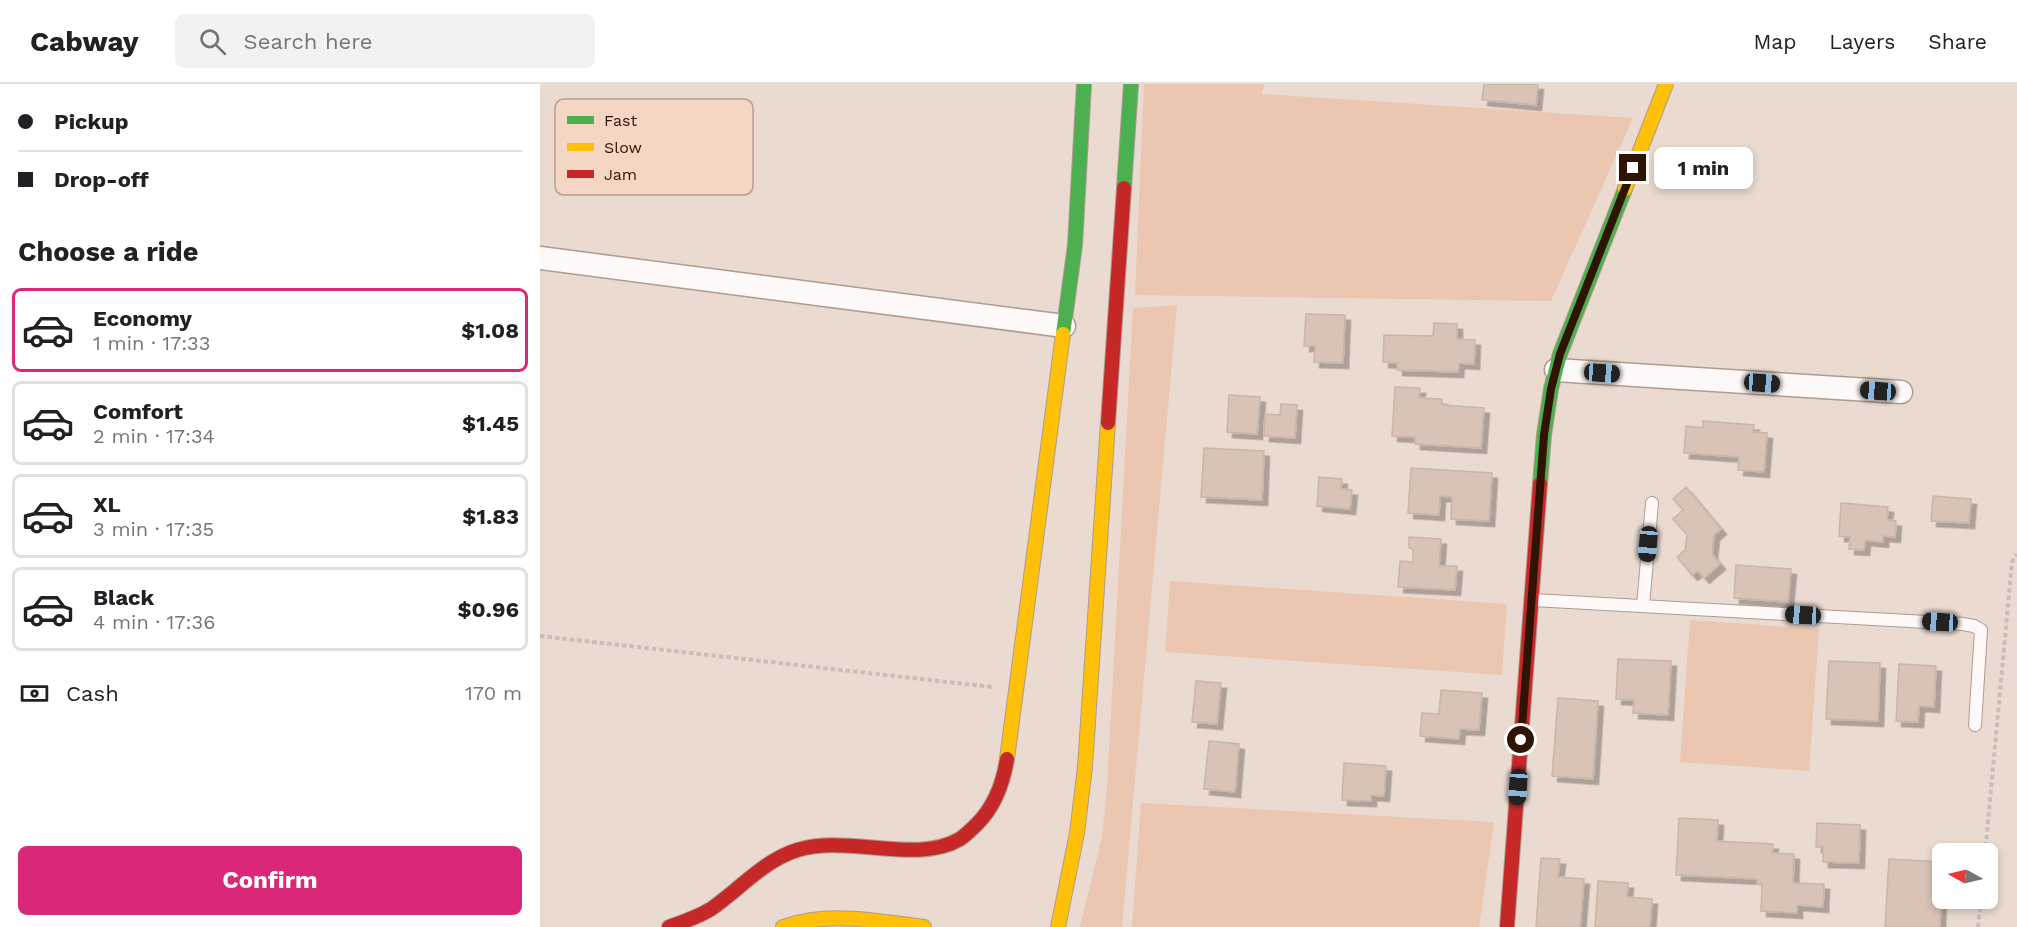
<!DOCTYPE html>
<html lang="en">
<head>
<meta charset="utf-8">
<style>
  :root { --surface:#fff; --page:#f2f2f2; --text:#202124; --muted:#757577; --line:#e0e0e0; --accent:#db2777 }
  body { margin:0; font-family:"Work Sans",sans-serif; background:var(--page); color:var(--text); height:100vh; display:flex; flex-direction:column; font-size:22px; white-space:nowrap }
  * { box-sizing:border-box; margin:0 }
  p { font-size:20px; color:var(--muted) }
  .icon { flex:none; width:33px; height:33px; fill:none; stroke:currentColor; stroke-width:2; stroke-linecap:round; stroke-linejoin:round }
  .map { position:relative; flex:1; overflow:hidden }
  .sheet { display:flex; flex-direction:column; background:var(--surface); width:540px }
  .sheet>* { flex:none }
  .hud { display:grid; align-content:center; height:132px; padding:0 18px; background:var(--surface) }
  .needle { width:39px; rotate:278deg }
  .fabs { position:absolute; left:1392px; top:759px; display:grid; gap:12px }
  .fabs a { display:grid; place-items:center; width:66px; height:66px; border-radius:9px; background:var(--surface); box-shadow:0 3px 9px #0003; font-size:30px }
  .end { position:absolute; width:27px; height:27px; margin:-14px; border:8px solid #2f1403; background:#fff; box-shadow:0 0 0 3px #fff }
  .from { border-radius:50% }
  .bubble { position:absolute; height:42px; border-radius:9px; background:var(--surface); box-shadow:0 3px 9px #0003; font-size:20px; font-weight:700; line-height:42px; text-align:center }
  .car { position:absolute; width:18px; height:36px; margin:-18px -9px; border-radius:8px; box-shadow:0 0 4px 2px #0007; background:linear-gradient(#222 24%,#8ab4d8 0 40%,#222 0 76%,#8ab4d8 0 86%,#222 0) }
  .hud b { display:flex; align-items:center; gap:21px; height:57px; font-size:22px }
  .hud b+b { border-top:2px solid var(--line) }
  .hud i { width:15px; height:15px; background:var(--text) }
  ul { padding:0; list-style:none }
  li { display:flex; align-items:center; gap:18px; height:84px; margin:0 12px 9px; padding:0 6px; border:3px solid var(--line); border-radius:9px }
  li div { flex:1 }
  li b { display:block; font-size:22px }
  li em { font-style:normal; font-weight:700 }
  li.active { border-color:var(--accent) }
  li>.icon { width:54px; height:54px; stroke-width:1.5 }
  h2 { padding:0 18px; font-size:27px; line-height:72px }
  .pay { display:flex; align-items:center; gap:15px; height:66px; padding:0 18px; font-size:22px }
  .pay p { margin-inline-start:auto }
  .button { display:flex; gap:12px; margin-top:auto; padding:12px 18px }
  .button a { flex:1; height:69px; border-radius:9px; background:var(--accent); color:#fff; font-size:24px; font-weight:700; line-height:69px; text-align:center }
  header { display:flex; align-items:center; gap:36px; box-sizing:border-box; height:84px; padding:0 30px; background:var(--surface); border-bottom:2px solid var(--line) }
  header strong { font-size:28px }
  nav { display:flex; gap:33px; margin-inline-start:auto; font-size:21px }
  .search { width:420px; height:54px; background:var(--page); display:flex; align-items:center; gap:15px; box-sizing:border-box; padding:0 21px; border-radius:9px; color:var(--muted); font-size:22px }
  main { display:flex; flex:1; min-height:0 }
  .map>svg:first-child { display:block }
</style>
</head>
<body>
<header>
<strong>Cabway</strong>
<div class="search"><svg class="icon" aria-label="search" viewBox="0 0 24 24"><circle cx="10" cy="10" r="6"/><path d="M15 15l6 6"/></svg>Search here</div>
<nav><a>Map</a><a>Layers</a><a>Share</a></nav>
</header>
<main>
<section class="sheet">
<div class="hud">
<b><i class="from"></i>Pickup</b>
<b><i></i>Drop-off</b>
</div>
<h2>Choose a ride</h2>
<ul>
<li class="active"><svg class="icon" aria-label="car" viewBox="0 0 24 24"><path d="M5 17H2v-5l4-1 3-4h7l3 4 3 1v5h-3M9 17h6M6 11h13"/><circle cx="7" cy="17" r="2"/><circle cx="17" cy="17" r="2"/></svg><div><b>Economy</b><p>1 min · 17:33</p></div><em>$1.08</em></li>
<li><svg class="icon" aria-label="car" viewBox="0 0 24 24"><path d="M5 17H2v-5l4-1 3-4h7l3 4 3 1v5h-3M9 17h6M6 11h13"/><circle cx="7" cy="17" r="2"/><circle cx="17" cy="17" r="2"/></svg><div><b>Comfort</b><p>2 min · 17:34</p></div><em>$1.45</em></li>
<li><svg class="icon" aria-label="car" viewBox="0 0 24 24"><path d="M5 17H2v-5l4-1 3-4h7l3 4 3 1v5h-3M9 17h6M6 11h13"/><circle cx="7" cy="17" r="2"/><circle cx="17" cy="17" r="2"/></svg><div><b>XL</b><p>3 min · 17:35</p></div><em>$1.83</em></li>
<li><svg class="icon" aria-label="car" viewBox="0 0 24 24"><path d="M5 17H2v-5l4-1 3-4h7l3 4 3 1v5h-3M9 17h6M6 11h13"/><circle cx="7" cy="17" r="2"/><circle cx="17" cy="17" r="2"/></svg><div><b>Black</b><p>4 min · 17:36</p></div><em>$0.96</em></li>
</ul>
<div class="pay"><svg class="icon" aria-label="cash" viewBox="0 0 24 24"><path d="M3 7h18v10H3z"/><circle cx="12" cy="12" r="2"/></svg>Cash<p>170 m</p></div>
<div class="button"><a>Confirm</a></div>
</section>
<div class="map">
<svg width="1477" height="843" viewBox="0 0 1477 843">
  <defs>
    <filter id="shadow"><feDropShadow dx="5.5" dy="5.5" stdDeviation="0" flood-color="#0004"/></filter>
  </defs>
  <rect width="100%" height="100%" fill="#eadad0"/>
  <path fill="#ebc6b1" d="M604,0H725L721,10L1093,34L1011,217L595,211Z
    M637,221L582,843H540L562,753L567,703L593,224Z
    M630,497L967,520L962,591L625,568Z
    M1150,536L1279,545L1269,687L1140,678Z
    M601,719L954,738L939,843H592Z"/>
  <path fill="#d8c3b6" stroke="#cab5a8" stroke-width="1.5" filter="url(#shadow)" d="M944,0H998L996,21L942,16Z
    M766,230L805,231L803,279L774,278L775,262H764Z
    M894,239L917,240V255L935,256L934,280L919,279L918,288L857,286V279L843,278L844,251L893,252Z
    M855,303L880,304L879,314L902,315V321L944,324L941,364L875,360V353L852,352Z
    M689,311L720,313L717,350L687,348Z
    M741,320L757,321L755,354L724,352L725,330L740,331Z
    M1163,337L1214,341L1213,348L1227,349L1224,388L1198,386L1199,373L1144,369L1146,342L1163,344Z
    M664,364L724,367L722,416L661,413Z
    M871,384L952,389L949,437L911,435L912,413L900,412L899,431L868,429Z
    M779,393L802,395L801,405L812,406L810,425L777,422Z
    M1146,403L1181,445L1174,451L1172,470L1180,480L1164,494L1158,487L1152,491L1137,473L1145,466L1147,451L1133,435L1143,426L1133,415Z
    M1393,412L1431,415L1429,439L1391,437Z
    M1301,419L1348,423L1347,436L1356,437L1355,453L1343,452V458L1325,456L1324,466L1309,465L1310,453L1299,452Z
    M869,453L901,455L899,482H917L915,506L858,503L860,477L873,478V465L869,464Z
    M1196,481L1251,485L1248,518L1194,514Z
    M1078,575L1131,577L1128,631L1093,629L1094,616L1076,615Z
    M1289,577L1340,579L1338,637L1286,635Z
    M1359,580L1396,582L1394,623L1379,622L1378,638L1356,637Z
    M656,597L681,599L677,640L652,638Z
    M901,606L942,609L939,646L920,645L919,655L880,652L882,629L899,630Z
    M1018,614L1058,617L1053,695L1012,692Z
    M669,657L699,660L695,708L664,705Z
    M804,679L846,682L844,712L831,711V717L802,716Z
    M1139,734L1178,736L1177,757L1233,760L1232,769L1254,770L1253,799L1284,800L1283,823L1257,821V829L1221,827L1222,800H1217L1218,795L1136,791Z
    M1277,739L1320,741L1319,779L1283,778V763H1276Z
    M1001,774L1020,775L1018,793L1044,795L1040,843H996Z
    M1349,775L1402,778L1400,843H1345Z
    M1058,797L1088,799L1087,813L1112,815L1110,843H1055Z"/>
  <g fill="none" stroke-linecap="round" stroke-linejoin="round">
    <g stroke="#af9b8f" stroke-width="14">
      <path id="lane" d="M993,516L1423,540L1434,542L1441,546L1435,641
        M1103,522L1112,419"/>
    </g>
    <g stroke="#af9b8f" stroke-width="25">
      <path id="street" d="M0,174L524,242
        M1016,286L1361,308"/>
    </g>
    <g stroke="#af9b8f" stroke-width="16">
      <path id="fast" d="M584,104L591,0
        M523,250L535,161L544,0
        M1000,400L1004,351L1011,305L1020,270L1085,105"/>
    </g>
    <g stroke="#af9b8f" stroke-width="16">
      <path id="slow" d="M1085,105L1126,0
        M467,675L523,250
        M243,843C288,827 338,837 384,843
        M518,843L537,749L545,683L568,339"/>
    </g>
    <g stroke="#af9b8f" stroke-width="16">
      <path id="jam" d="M568,339L584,104
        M129,843C143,838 158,833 171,825C200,805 223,777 257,766C307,750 376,781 420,755C426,751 432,745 437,740C455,722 463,700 467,675
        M967,843L1000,400"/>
    </g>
    <path stroke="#c7beb9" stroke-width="4" stroke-dasharray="4.5 3" stroke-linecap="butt" d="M0,552L452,603
      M1445,770L1472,478L1477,470
      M1438,843L1441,814"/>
    <use href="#lane" stroke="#fcf9f8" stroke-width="12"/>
    <use href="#street" stroke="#fcf9f8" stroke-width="22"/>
    <use href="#fast" stroke="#4caf50" stroke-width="14"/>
    <use href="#slow" stroke="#ffc107" stroke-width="14"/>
    <use href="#jam" stroke="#c62828" stroke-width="14"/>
  </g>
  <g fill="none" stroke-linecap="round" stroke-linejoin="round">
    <path stroke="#2f1403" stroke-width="8" d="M981,656L1004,351L1011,305L1020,270L1093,84"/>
  </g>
  <rect x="15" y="15" width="198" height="96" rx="9" fill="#f5d6c5" stroke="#ba9c8b" stroke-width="1.5"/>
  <rect x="27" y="32" width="27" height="8" fill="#4caf50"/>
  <rect x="27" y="59" width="27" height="8" fill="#ffc107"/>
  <rect x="27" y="86" width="27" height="8" fill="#c62828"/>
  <g font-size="16" fill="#2f1403">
    <text x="64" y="42">Fast</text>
    <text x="64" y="69">Slow</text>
    <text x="64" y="96">Jam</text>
  </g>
</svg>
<div class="fabs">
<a><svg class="needle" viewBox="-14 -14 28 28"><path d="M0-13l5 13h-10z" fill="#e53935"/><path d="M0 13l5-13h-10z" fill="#757577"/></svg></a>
</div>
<i class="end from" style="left:981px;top:656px"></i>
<i class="end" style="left:1093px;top:84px"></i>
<div class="bubble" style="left:1114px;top:63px;width:99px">1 min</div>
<i class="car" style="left:1062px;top:289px;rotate:94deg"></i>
<i class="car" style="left:1222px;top:299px;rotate:94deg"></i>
<i class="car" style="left:1338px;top:307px;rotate:274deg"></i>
<i class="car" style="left:1108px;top:460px;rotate:185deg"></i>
<i class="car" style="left:1263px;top:531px;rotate:273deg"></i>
<i class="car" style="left:1400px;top:538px;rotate:273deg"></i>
<i class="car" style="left:978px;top:703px;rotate:184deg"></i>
</div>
</main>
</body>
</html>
